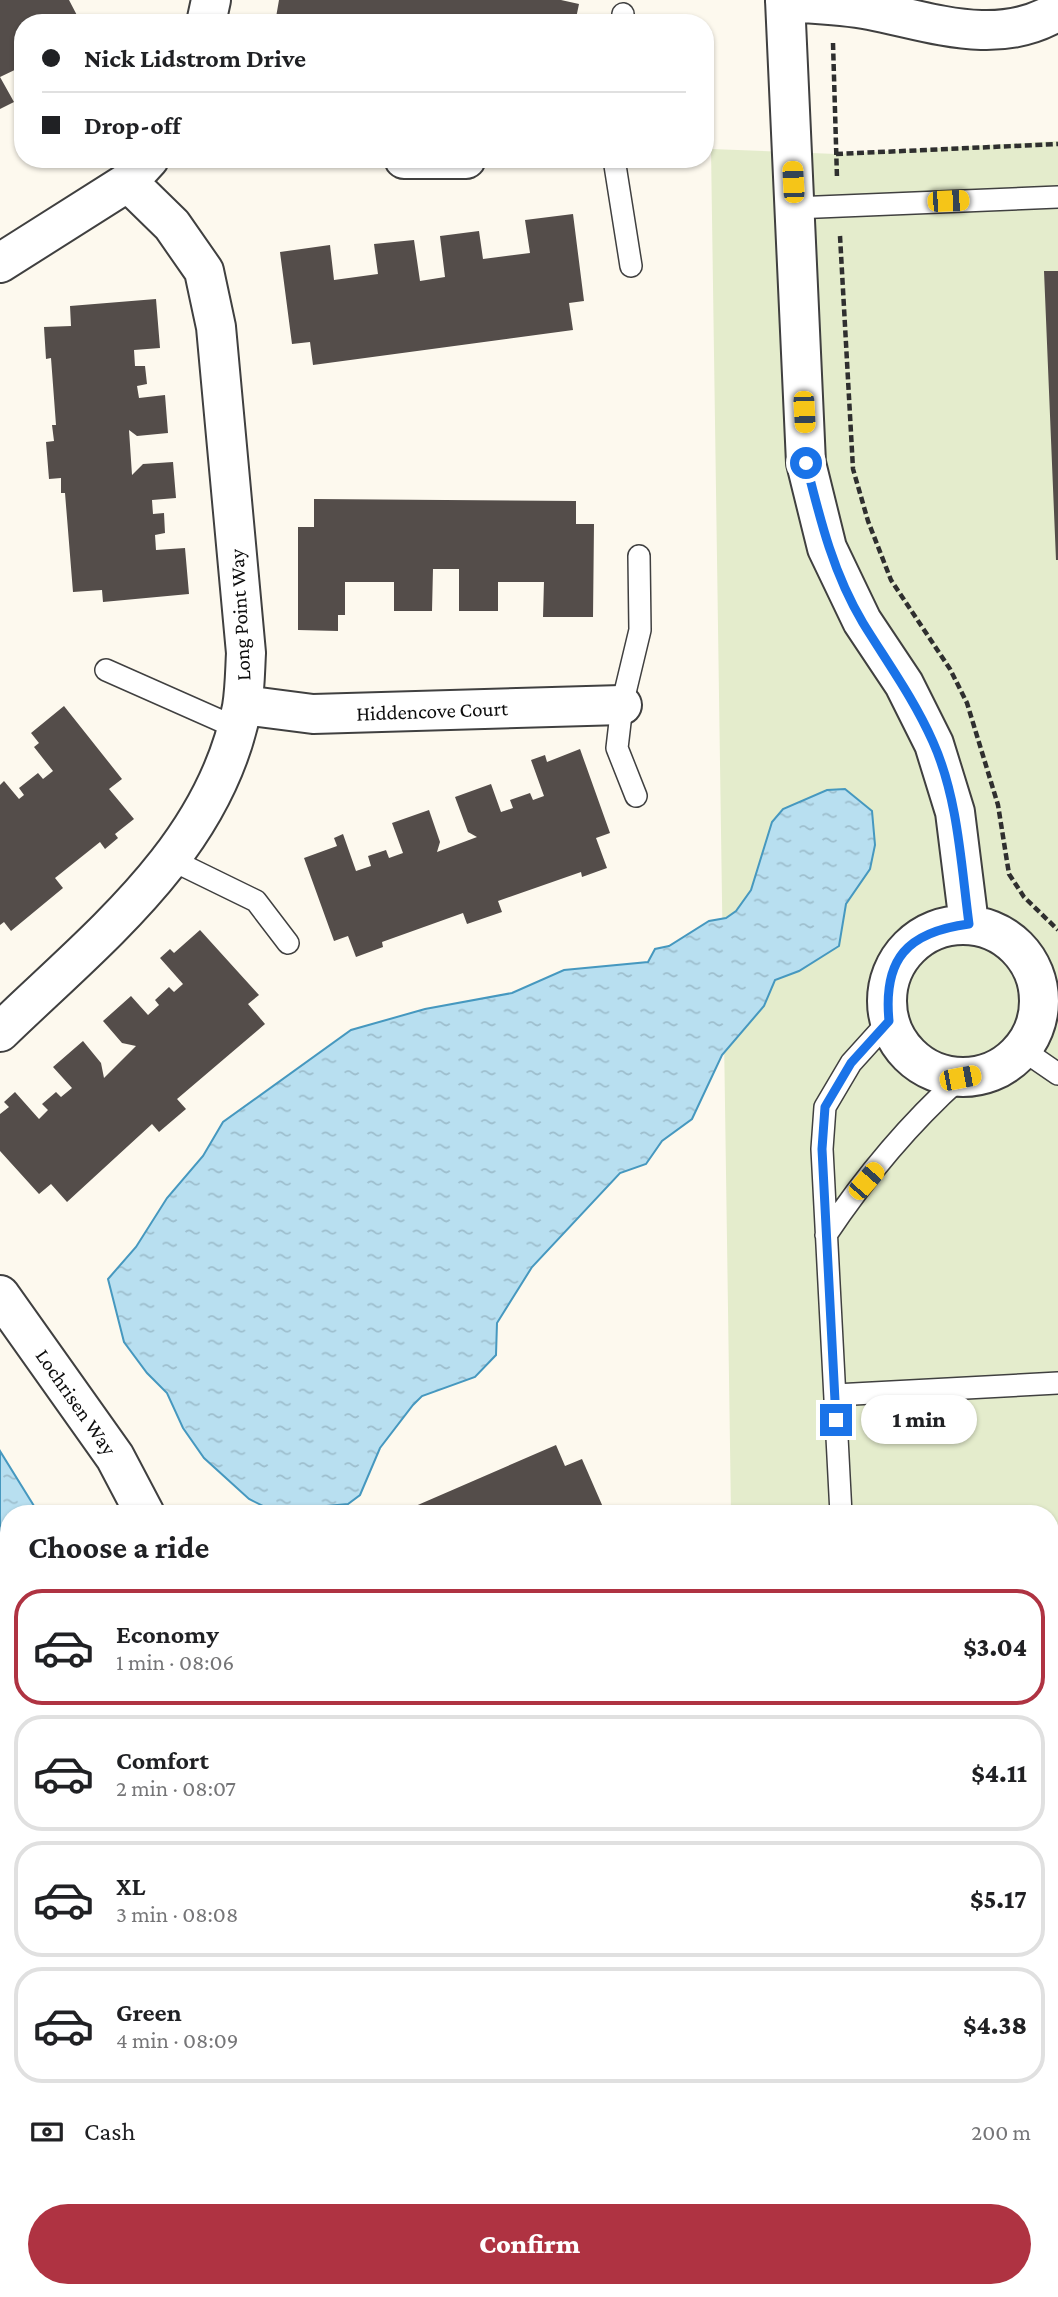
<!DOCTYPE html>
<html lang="en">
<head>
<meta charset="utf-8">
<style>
  :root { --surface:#fff; --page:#f2f2f2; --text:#202124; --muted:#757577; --line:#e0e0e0; --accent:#af3342 }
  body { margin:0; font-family:"Crimson Pro",serif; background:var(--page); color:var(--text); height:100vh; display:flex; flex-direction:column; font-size:26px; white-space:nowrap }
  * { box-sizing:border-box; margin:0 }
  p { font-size:23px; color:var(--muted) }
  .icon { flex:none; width:38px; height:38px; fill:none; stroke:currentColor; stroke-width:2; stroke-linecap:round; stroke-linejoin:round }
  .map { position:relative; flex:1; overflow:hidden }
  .drawer { position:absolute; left:0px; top:1505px; width:1059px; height:793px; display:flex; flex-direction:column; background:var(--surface); border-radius:28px 28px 0 0; box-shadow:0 2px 5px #0004 }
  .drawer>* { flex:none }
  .guide { position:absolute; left:14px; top:14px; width:700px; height:154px; border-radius:28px; box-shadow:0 2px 5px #0004; display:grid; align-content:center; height:154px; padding:0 28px; background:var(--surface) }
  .end { position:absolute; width:32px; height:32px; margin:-16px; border:9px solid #1a73e8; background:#fff; box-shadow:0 0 0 4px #fff }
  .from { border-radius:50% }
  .bubble { position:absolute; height:49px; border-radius:24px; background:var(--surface); box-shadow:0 2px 5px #0004; font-size:23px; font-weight:800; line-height:49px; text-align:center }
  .car { position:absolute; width:21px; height:42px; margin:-21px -10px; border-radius:9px; box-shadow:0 0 5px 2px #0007; background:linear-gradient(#f5c518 24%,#345 0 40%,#f5c518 0 76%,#345 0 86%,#f5c518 0) }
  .guide b { display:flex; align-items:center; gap:24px; height:66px; font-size:26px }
  .guide b+b { border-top:2px solid var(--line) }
  .guide i { width:18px; height:18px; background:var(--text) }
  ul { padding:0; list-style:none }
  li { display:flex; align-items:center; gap:21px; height:116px; margin:0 14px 10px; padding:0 14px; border:4px solid var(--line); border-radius:28px }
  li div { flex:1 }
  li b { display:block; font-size:26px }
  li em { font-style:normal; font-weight:800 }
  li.active { border-color:var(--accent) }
  li>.icon { width:63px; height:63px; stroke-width:1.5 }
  h2 { padding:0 28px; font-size:32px; line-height:84px }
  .pay { display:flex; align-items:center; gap:18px; height:77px; padding:0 28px; font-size:26px }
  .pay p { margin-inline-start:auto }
  .primary-button { display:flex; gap:14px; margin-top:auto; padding:14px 28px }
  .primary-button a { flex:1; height:80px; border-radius:42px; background:var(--accent); color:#fff; font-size:28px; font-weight:800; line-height:80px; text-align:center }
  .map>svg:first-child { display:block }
</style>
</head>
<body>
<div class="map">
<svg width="1058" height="2297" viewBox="0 0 1058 2297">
  <defs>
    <pattern id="water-ripples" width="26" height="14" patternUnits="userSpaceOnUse" patternTransform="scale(1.75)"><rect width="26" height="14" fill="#b8dff0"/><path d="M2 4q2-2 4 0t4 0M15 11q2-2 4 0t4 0" fill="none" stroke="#9dbecd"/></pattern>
  </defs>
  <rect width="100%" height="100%" fill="#fdf9ee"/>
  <path fill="#e4eccc" d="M1058,141V1973L1050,1974V1514H731L711,149L836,154Z"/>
  <path fill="url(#water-ripples)" stroke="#4698bf" stroke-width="2" d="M845,789L872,811L875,845L870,869L846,904L839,946L799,971L775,980L764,1006L722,1055L692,1119L662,1141L646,1164L620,1173L532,1267L497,1323L496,1355L475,1377L422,1396L413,1405L380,1448L360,1495L348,1504L273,1511L249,1499L204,1458L183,1428L167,1393L147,1373L124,1342L108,1279L136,1247L167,1198L203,1156L223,1122L351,1030L425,1009L512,993L564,970L648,962L655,949L669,946L709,921L726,918L736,911L751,890L772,822L783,809L827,790Z
    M0,1451L39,1514H9V1723L0,1734Z"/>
  <path fill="#544d4a" d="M0,0H69L81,23H23V66L0,77L14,102L0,109Z
    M279,0H561L579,4L575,23H431L412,19L411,23H361L324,16L323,23H275Z
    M573,214L584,301L569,303L573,330L313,365L310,342L292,344L280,252L330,245L334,280L378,274L374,244L414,240L420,281L445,277L440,236L479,231L483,259L530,253L525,220Z
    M1044,271H1058V560H1056Z
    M156,299L160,348L134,350L135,366H145L147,384L137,386L139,398L165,395L168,433L137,436L129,430L132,475L143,464L173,462L176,498L152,500L153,514L164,513L165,533L155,535L156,550L185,548L189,594L103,602L102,590L73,592L65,493H61V478L49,479L46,442L54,441L52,425H56L51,358L46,359L44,327L71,326L70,306Z
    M314,499L576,501V524H594L593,617H543L544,582H498V611H459V569H433L432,611H394V582H345V615H338V631L298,630V527H314Z
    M64,706L122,779L109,789L134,819L115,834L118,838L105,849L100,842L55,878L63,888L11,931L4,922L0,925V785L4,781L19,799L24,795L19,788L38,773L43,779L53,771L34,747L39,743L31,733Z
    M580,749L610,833L596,838L607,868L582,877L581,872L498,901L502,912L467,924L463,913L382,942L383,947L356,957L348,936L334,941L304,858L337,846L334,838L343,834L356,871L371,866L368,856L386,850L389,858L403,853L392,823L429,810L440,842L437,852L477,837L468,832L455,797L491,784L501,812L513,808L510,800L530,793L533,800L544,796L531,760L545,755L547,762Z
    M200,930L259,995L248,1004L265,1024L177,1099L186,1109L159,1132L152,1124L67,1202L51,1184L39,1194L0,1151V1114L9,1107L4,1102L15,1092L39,1119L48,1110L42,1104L56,1092L61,1097L72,1088L53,1067L83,1041L101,1063L104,1078L136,1046L122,1043L103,1021L131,996L148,1015L159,1005L155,1000L169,987L174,992L183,984L160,958L170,949L174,953Z
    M556,1445L565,1466L582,1459L606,1514H397Z
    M9,1799V1904L0,1914V1809Z
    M0,1924L9,1931V1968L0,1977Z
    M9,2285V2289H59L66,2297H0Z
    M263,2289H426L435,2297H271Z"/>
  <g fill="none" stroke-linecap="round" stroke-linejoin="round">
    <g stroke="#404040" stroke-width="24">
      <path id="service" d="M622,23L623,14
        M614,159L631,266
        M794,208L1058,197
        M106,670L237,728
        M636,796L617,748L622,705L640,630L639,556
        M172,860L256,901L288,943
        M1023,1050L1058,1074
        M826,1235C864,1178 910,1123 960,1078
        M835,1395L1058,1383
        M841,1514L822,1149L825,1107L851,1063L889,1021
        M1050,1881H1058"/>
    </g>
    <g stroke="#404040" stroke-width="42">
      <path id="minor" d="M785,0L806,463L827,548L862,621L904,684L934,744L955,812L969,924
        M785,2C813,4 842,5 870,10C932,22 998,48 1058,11
        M206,23L211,0
        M404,159H466
        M0,263L128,182L149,159
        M243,705L313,714L622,705
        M887 1001a76 76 0 1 1 152 0a76 76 0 1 1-152 0Z
        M0,1032C98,937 215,848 242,707C245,689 245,671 246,653L216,327L204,271L172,225L128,182
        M0,1295L115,1457L145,1514
        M0,2159L9,2150
        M0,2249L6,2243
        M515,2289L518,2297"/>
    </g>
    <path stroke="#2f2f2f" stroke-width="4.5" stroke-dasharray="7 3.5" stroke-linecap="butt" d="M833,43L837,178
      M836,154L1058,144
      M840,236L853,469L868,521L891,580L950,669L967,703L998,805L1009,874L1024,897L1058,930"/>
    <use href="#service" stroke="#fff" stroke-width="21"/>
    <use href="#minor" stroke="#fff" stroke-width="38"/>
  </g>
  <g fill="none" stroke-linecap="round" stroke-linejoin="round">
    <path stroke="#1a73e8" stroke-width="9" d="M806,463C820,519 833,573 863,623C887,662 914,699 933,742C958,798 961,864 969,924C907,932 883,959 889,1021L851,1063L825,1107L822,1149L836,1420"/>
  </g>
  <g text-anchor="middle" stroke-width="7" stroke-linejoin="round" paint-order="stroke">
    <g font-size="21" fill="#0d0d0d" stroke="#fff">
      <text transform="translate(240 615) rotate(-93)" y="7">Long Point Way</text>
      <text transform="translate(432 711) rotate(-2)" y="7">Hiddencove Court</text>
      <text transform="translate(76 1402) rotate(55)" y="7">Lochrisen Way</text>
    </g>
  </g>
</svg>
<i class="end from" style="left:806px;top:463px"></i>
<i class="end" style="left:836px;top:1420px"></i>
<div class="bubble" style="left:861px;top:1395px;width:116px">1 min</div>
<i class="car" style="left:793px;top:182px;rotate:357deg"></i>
<i class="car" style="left:948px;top:201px;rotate:88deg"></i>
<i class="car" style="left:804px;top:412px;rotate:177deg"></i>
<i class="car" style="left:960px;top:1078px;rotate:79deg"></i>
<i class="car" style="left:866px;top:1181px;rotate:41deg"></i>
<div class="guide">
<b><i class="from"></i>Nick Lidstrom Drive</b>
<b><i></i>Drop-off</b>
</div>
<section class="drawer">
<h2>Choose a ride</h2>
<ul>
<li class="active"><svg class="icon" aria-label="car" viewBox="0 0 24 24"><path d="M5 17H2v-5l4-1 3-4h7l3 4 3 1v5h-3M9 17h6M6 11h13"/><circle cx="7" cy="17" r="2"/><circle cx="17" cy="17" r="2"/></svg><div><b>Economy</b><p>1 min · 08:06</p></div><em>$3.04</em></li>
<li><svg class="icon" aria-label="car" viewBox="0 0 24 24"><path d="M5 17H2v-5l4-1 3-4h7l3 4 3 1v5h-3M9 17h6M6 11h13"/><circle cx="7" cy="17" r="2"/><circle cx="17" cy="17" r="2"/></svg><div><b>Comfort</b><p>2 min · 08:07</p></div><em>$4.11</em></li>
<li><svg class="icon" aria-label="car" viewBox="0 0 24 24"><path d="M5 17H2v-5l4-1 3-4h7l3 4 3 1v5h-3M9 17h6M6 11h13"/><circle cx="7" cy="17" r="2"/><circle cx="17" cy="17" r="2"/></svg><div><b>XL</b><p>3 min · 08:08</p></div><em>$5.17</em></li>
<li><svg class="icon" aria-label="car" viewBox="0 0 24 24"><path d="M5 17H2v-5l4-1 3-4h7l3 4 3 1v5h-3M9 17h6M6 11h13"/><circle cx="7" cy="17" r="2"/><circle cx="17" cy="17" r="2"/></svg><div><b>Green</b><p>4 min · 08:09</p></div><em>$4.38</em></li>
</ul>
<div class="pay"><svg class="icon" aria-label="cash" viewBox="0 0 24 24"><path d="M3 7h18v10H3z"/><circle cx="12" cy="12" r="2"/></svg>Cash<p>200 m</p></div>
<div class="primary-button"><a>Confirm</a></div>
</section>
</div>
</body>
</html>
